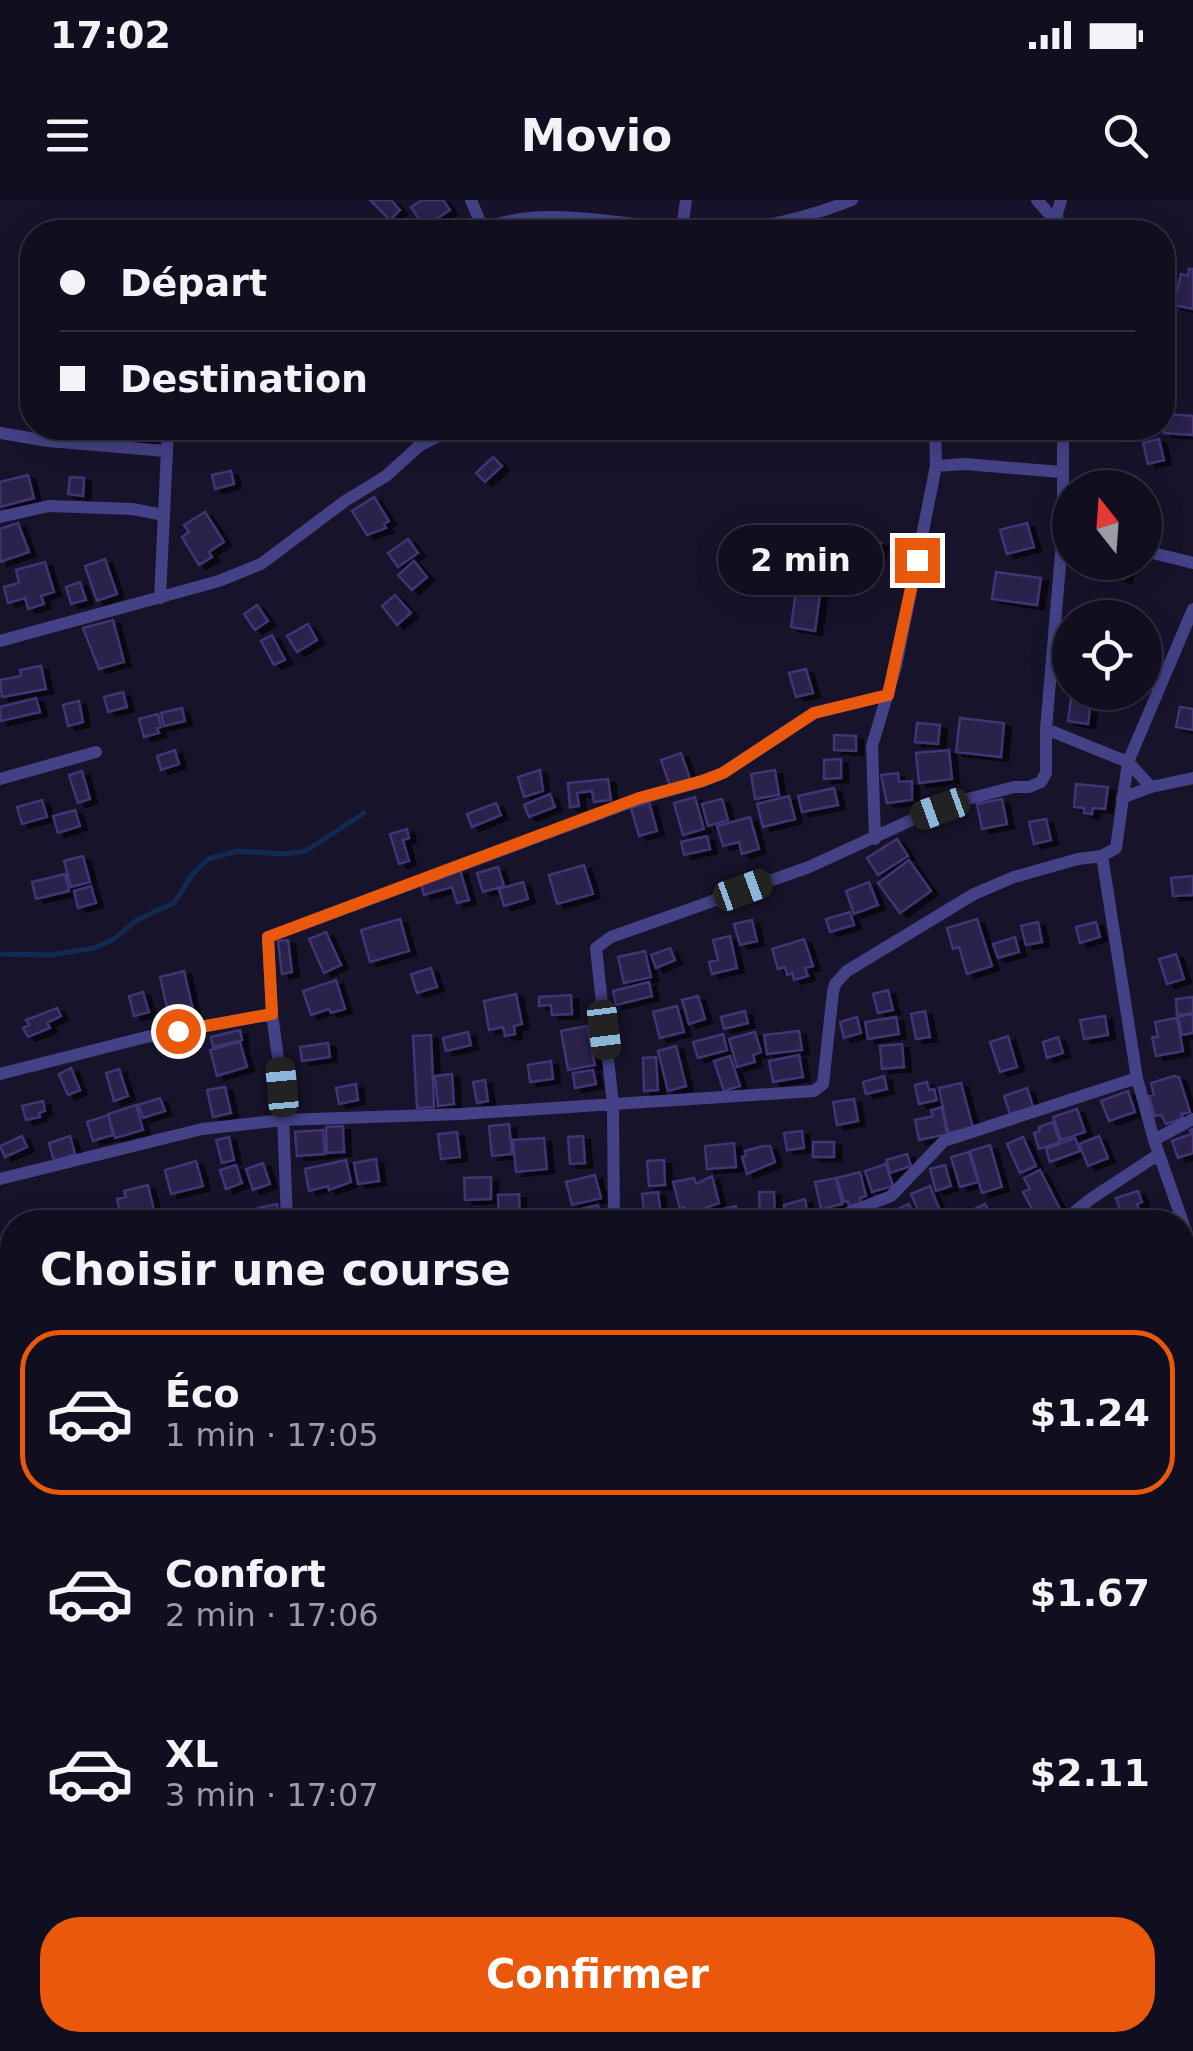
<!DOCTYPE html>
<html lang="fr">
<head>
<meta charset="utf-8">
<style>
  :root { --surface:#110e20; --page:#1a1729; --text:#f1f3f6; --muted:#9c9ca5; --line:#302e3e; --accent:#ea580c }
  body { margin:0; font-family:"DejaVu Sans",sans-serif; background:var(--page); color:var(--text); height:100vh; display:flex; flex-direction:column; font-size:38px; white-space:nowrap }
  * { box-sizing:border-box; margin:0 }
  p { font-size:32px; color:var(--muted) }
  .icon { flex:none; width:55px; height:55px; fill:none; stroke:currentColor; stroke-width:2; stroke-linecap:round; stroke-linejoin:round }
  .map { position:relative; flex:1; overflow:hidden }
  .drawer { position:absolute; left:0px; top:1010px; width:1195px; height:842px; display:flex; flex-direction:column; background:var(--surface); border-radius:40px 40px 0 0; box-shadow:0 5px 25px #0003,0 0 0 2px var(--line) }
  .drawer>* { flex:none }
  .guide { position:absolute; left:20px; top:20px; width:1155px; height:220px; border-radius:40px; box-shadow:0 5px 25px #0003,0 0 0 2px var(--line); display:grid; align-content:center; height:220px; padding:0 40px; background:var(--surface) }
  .needle { width:65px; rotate:343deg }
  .tools { position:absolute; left:1052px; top:270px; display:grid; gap:20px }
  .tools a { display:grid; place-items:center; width:110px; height:110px; border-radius:50%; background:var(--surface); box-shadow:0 5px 25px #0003,0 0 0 2px var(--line); font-size:50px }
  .end { position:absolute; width:45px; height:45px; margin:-22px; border:12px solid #ea580c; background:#fff; box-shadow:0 0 0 5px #fff }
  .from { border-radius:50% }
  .bubble { position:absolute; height:70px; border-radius:35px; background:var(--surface); box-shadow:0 5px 25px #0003,0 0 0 2px var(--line); font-size:32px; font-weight:800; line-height:70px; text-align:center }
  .car { position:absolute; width:30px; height:60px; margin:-30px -15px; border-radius:12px; box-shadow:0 0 8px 2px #0007; background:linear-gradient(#222 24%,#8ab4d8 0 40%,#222 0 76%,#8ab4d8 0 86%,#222 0) }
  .guide b { display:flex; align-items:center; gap:35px; height:95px; font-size:38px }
  .guide b+b { border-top:2px solid var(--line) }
  .guide i { width:25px; height:25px; background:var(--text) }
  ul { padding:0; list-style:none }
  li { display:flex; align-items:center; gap:30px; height:165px; margin:0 20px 15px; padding:0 20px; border:5px solid transparent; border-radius:40px }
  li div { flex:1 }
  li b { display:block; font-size:38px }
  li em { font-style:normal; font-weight:800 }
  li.selected { border-color:var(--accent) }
  li>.icon { width:90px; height:90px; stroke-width:1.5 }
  h2 { padding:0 40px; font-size:45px; line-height:120px }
  .button { display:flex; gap:20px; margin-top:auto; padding:20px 40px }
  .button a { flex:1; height:115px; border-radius:40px; background:var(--accent); color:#fff; font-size:40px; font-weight:800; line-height:115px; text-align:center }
  .status { display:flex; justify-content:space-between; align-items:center; height:70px; padding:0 50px; background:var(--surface); direction:ltr }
  .status svg { height:28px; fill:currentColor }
  header { display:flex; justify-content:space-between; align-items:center; height:130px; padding:0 40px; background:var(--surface); font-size:45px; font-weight:800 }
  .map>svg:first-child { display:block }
</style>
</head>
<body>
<div class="status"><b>17:02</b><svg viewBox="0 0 49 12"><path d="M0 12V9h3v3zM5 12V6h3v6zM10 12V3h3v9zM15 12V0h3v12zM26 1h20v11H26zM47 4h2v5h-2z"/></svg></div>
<header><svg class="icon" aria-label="menu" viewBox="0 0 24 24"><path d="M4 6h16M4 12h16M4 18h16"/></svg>Movio<svg class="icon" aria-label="search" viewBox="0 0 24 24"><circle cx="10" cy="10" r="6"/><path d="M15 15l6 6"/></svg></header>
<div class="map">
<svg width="1193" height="1851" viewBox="0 0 1193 1851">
  <defs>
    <filter id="shadow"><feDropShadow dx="7" dy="4" stdDeviation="0" flood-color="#0009"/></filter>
  </defs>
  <rect width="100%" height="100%" fill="#17132b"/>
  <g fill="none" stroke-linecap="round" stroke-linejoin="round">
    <path stroke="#13294f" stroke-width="5" d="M0,754L50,755L95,748L114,739L137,720L174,703L192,675L208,659L238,651L283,654L306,651L364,613"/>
  </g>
  <path fill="#29204b" stroke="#413475" stroke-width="2.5" filter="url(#shadow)" d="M370,0H391L400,10L390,20Z
    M422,0H443L450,10L424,27L411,7Z
    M1189,69H1193V109L1174,105L1181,74L1188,76Z
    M1166,214L1193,216V235L1164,233Z
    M122,228H162V234L150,233V239L130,238V232H122Z
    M1159,239L1164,260L1148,264L1143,243Z
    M493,257L502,266L485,282L476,273Z
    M231,271L234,284L215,289L212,275Z
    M28,275L34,298L0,307V282Z
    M70,277L84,278L83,296L68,294Z
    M374,297L389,321L384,324L386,328L367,335L352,311Z
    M205,312L224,342L209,352L212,357L199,365L182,337L189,332L184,325Z
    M18,323L29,352L0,362V329Z
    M1027,323L1034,347L1007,354L1000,330Z
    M857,336L881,343L875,364L850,357Z
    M408,339L418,353L398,367L388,353Z
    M105,359L117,394L97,401L85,366Z
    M414,361L427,377L412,390L398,375Z
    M45,362L54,392L41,396L44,404L28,409L25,398L8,403L4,387L19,383L16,370Z
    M1072,362H1120L1128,365L1124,379Z
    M996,372L1041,378L1037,405L992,399Z
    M80,382L86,400L71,404L66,387Z
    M797,384L821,387L815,431L791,427Z
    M395,395L411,413L397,425L382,406Z
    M257,405L268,421L255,430L244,414Z
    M113,420L124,462L99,469L83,428Z
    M308,424L317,440L297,452L287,436Z
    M272,435L285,460L274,465L261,441Z
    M41,466L46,489L2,497L0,480L21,476L20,470Z
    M806,469L813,493L796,497L789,473Z
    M123,492L127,507L108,512L104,497Z
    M1072,492L1092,493L1088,524L1068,521Z
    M36,498L40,512L1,521L0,507Z
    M79,501L83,522L68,526L63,505Z
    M1180,507L1193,509V530L1176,527Z
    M182,508L185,521L164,526L161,513Z
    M158,514L161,527L157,528L159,533L144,537L139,519Z
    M960,518L1004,523L1001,557L956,552Z
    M917,523L940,525L938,544L915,542Z
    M834,535L856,536V551L834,550Z
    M175,550L179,564L161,570L157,556Z
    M949,550L952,579L919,583L916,553Z
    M681,553L690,579L670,586L661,560Z
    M841,559V578L824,579V560Z
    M540,570L543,591L524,597L518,577Z
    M775,570L779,595L755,599L751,574Z
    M82,571L90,599L78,603L69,575Z
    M898,573L899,582L912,581V600L887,603L881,575Z
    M608,579L611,600L594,602L592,591L577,593L579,606L570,607L568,583Z
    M1076,584L1108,587L1105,609L1093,608L1092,614L1084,613V608L1074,607Z
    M834,588L838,605L802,612L798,596Z
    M550,594L555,607L529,617L524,605Z
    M789,596L795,619L763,627L757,604Z
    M695,597L704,629L683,635L674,603Z
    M722,599L728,620L708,626L702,604Z
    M1002,599L1007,624L982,629L977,604Z
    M42,600L47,617L22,624L17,607Z
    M649,602L657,631L639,636L631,608Z
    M496,603L501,615L472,627L467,614Z
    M75,610L80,626L58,633L53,616Z
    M750,617L759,649L742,654L739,642L723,646L717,626Z
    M1046,619L1051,640L1034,644L1029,622Z
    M407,629L409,638L403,640L409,661L399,664L390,634Z
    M707,636L710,649L684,655L681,642Z
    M897,639L908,656L878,675L867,658Z
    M83,656L90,682L71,687L64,661Z
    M909,660L931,691L900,713L878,683Z
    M584,665L593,694L557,704L549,675Z
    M498,667L504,686L483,692L477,673Z
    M460,670L469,700L457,703L452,687L424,695L420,681Z
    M65,674L69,691L36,699L32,682Z
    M1193,676V695L1173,696L1171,678Z
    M523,682L528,699L504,706L499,689Z
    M869,682L878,705L854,714L846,691Z
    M91,686L96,703L78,708L74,691Z
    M850,712L854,725L830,732L826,719Z
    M400,719L409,751L370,762L361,730Z
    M977,719L992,766L967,774L959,747L953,749L947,728Z
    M752,720L757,741L740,745L734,724Z
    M1038,722L1042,742L1026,745L1021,726Z
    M1096,722L1100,737L1080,743L1076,727Z
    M326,732L341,765L324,773L309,739Z
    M730,736L737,768L712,774L709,762L718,760L713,740Z
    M1015,737L1019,752L998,758L993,744Z
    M804,739L813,766L805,768L808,776L794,780L792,773L787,775L785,767L778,769L772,749Z
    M288,740L292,772L282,774L278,741Z
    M670,748L675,760L656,768L651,755Z
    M645,751L651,777L624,783L618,757Z
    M1176,754L1184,779L1167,784L1159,759Z
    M431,768L437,787L417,793L411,774Z
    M184,771L193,810L169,816L160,777Z
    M336,780L345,809L331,813L329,809L311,815L303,791Z
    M649,782L652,796L616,805L613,791Z
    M888,790L893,810L878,813L873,794Z
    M143,792L149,812L134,816L129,796Z
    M516,794L522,824L514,826L515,834L505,836L503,827L489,830L484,801Z
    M571,795L572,814L552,815L551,805L539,806V797Z
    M698,796L705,819L689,824L682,800Z
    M1193,797V813L1177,815L1176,799Z
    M677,806L684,832L660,838L653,812Z
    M57,808L61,816L47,823L50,828L28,837L23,828L29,825L26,820Z
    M745,811L748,823L724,829L721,817Z
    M925,811L930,837L916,839L911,814Z
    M1193,814V833L1182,835L1178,817Z
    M1105,816L1108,835L1084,839L1080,820Z
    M857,817L861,833L844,838L840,822Z
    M896,817L899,834L868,839L865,822Z
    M1177,818L1183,851L1156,856L1152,837H1158L1155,822Z
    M587,826L595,865L568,870L561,831Z
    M240,830L242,840L213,847L211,837Z
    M799,831L802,850L767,854L764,835Z
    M468,832L471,845L446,851L443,838Z
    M755,832L761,852L753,855L755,862L737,867L729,839Z
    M723,834L727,850L698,858L693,842Z
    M431,835L434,907L417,908L413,836Z
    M1008,836L1017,867L1000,872L990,842Z
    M1058,837L1063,853L1047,858L1043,842Z
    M240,842L247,867L217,876L210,850Z
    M328,843L330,857L302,861L300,847Z
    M902,844L904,867L882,869L880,846Z
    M676,846L686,886L668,891L658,851Z
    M799,855L803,877L773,882L769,861Z
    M730,856L740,886L724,891L714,861Z
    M656,857L658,890L644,891L643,858Z
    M551,861L553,879L530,882L528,865Z
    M71,868L80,890L68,895L59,874Z
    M119,869L128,896L114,901L106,873Z
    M593,870L596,884L575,888L573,873Z
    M452,874L454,904L438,906L435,876Z
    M884,876L887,889L866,894L863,882Z
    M1174,876L1179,877L1190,912L1181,914L1183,918L1166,924L1161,915L1155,916L1149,896L1154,895L1151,883Z
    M485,880L488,901L477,903L473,882Z
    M927,882L929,890L934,889L937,900L919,904L915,885Z
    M961,883L973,928L948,933L939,888Z
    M356,884L358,900L339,904L336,888Z
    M225,887L231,913L213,917L207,890Z
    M1027,888L1033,907L1010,914L1004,896Z
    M1128,891L1135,912L1109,921L1101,901Z
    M160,898L165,911L143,918L138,905Z
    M854,899L858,921L837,925L833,902Z
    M43,901L45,911L39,913L40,917L26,920L22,906Z
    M136,905L143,930L115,938L108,914Z
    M942,907L947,934L919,940L915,920L933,916L931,910Z
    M1077,909L1085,932L1061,940L1053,917Z
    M108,915L113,935L93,941L87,922Z
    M1053,922L1060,942L1039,949L1034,933L1040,931L1039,927Z
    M509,924L512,954L492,956L489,926Z
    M343,926L344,952L327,953L326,927Z
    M1193,929V953L1178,958L1172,941L1191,934L1190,930Z
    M323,930L325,954L297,956L295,932Z
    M802,931L804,948L787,950L784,933Z
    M457,932L460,957L441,959L438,934Z
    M22,936L27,947L5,957L0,946Z
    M70,936L75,954L54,961L49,943Z
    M583,936L585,963L570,964L568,937Z
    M1099,936L1108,958L1088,966L1079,944Z
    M229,937L234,960L222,963L216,940Z
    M1023,937L1036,966L1020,973L1007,944Z
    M544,938L547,969L516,972L513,940Z
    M1075,938L1080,951L1050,962L1046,949Z
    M813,942H834V957H813Z
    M734,943L736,967L707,969L705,946Z
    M990,945L1002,987L982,993L970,951Z
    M763,946H770L775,962L747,974L742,957L746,956L745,951Z
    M969,952L978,982L960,987L951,957Z
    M907,954L911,966L890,973L886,960Z
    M376,959L379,981L358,984L354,963Z
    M346,960L351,982L329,990L328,986L309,991L305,969Z
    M664,960L665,985L649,986L647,961Z
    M196,961L203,986L171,994L165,970Z
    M263,963L270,984L253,990L246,969Z
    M886,964L893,986L872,992L865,971Z
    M236,965L242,983L226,989L220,970Z
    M945,965L951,986L936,991L930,969Z
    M1040,970L1061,1011L1039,1022L1023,992L1030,989L1024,978Z
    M860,972L866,996L860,998L861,1003L849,1006L848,1001L844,1002L837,978Z
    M595,975L601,998L572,1005L566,982Z
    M712,976L719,1003L690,1014L684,1007L680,1009L673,982L694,978L696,984Z
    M491,977V999L465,1000L464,978Z
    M836,978L842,1004L821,1009L815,982Z
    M148,985L155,1015L143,1018L142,1012L121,1018L117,999L126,997L124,991Z
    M930,986L941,1013L923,1021L911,994Z
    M1138,991L1142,1002L1137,1004L1142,1020L1124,1022L1116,998Z
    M658,992L661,1017L645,1020L642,994Z
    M759,992H774L775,1016L760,1017Z
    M519,994L520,1022H499L498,995Z
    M805,999L809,1022H787L784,1005Z
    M277,1004L280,1022H261L258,1008Z
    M909,1004L916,1022H894L896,1018L893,1011Z
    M985,1004L990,1014L966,1022L962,1015Z
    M598,1005L601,1018L576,1022L573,1011Z
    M736,1006L741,1022H722L719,1010Z
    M1193,1113V1140L1188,1144L1182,1136V1120Z
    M0,1184H9L7,1220H0Z
    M1191,1687L1193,1712L1182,1716V1690Z
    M592,1840H615V1851H591Z"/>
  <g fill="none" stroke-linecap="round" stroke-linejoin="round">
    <path stroke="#444187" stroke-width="12" d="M471,0L483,29
      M1037,0L1065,32
      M1058,25L1057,14L1061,0
      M682,29L686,0
      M477,32C538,1 627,27 692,30C747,33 802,20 852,0
      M935,228L936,266
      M0,233L48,241L166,251
      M0,317L49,306L132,309L164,315
      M1145,351L1193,363
      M160,398L168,228
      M0,441L219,381L261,364L345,301L386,276L419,246L455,228
      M1046,529L1128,562L1151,587
      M0,579L96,552
      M1122,598L1151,587L1193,578
      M875,639L872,546L896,466L936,266L965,264L1061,272
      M1102,656L1137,878L1154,940L1193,1051
      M0,874L146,837L272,814
      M1154,940L1193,919
      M0,979L202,929L283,920L461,914L814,891L823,884L833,792L835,784L847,771L974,694L1014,677L1078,659L1102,656L1116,648L1128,562L1193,409
      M287,1022L282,887L272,814L268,737L639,599L703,581L723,573L814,513L888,495
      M614,1022L613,905L596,748L611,737L809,667L918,617L964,600L1014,587H1029L1041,582L1046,573V529L1063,330V228
      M825,1022L891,996L944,941L1137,878
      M1062,1022L1092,998L1159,954
      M1182,1077L1193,1070
      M0,1130L12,1132
      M0,1231L12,1233
      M1182,1261L1193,1268
      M0,1404L12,1405
      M0,1591L12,1593
      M1182,1766L1193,1762
      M304,1840V1851
      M730,1840L735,1851
      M944,1851L975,1840"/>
  </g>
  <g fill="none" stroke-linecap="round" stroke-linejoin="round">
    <path stroke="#ea580c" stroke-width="12" d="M178,831L272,814L268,737L639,598L702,581L723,573L814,513L888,495L917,360"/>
  </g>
</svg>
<div class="tools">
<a><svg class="needle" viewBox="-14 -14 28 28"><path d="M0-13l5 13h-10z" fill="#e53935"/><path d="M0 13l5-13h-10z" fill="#9c9ca5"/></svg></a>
<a><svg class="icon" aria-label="locate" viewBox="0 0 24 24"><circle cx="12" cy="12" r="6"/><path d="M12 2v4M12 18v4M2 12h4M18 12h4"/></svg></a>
</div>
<i class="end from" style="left:178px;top:831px"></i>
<i class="end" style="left:917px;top:360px"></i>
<div class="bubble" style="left:718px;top:325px;width:165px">2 min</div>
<i class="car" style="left:940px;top:609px;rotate:250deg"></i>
<i class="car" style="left:743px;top:690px;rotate:70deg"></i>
<i class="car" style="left:604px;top:830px;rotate:173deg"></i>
<i class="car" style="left:282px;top:887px;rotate:355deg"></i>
<div class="guide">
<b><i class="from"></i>Départ</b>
<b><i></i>Destination</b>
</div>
<section class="drawer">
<h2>Choisir une course</h2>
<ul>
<li class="selected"><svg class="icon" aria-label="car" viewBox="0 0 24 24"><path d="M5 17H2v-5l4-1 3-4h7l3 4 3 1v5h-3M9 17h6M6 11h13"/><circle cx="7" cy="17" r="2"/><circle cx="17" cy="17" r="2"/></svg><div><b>Éco</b><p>1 min · 17:05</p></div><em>$1.24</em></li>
<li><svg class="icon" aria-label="car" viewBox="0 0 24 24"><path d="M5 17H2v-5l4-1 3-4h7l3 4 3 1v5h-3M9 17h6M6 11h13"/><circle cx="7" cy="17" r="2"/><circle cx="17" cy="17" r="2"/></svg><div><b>Confort</b><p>2 min · 17:06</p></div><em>$1.67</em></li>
<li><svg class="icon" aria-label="car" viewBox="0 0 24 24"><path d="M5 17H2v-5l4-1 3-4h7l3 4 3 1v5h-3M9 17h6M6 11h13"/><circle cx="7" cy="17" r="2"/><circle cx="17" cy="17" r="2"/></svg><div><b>XL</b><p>3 min · 17:07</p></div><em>$2.11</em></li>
</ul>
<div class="button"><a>Confirmer</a></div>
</section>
</div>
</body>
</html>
